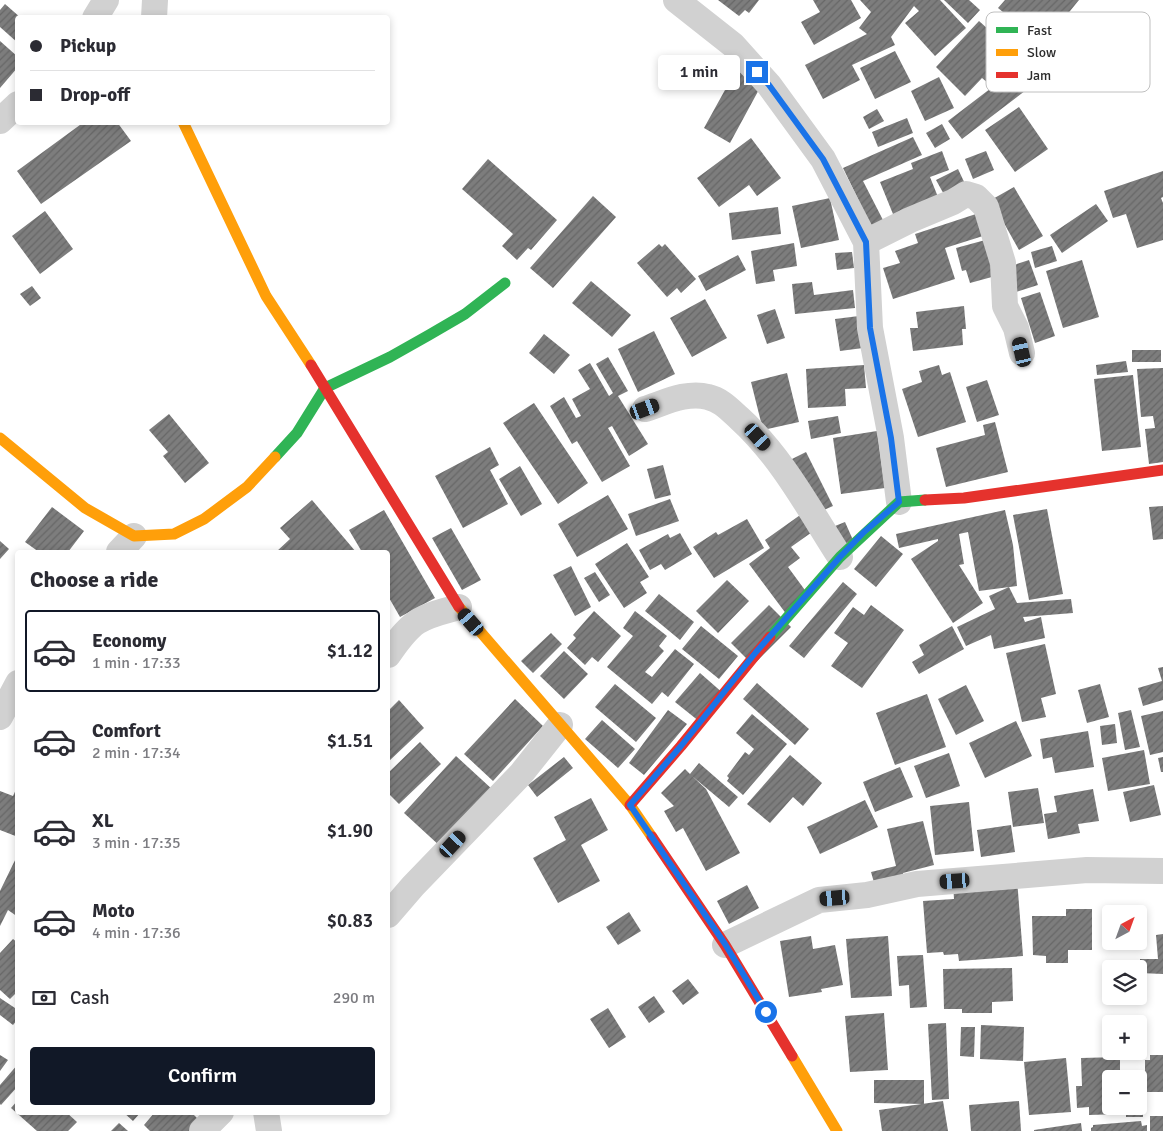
<!DOCTYPE html>
<html lang="en">
<head>
<meta charset="utf-8">
<style>
  :root { --surface:#fff; --page:#f2f2f3; --text:#2b2b33; --muted:#7c7c81; --line:#e1e1e2; --accent:#111827 }
  body { margin:0; font-family:Signika,sans-serif; background:var(--page); color:var(--text); height:100vh; display:flex; flex-direction:column; font-size:19px; white-space:nowrap }
  * { box-sizing:border-box; margin:0 }
  p { font-size:16px; color:var(--muted) }
  .icon { flex:none; width:28px; height:28px; fill:none; stroke:currentColor; stroke-width:2; stroke-linecap:round; stroke-linejoin:round }
  .map { position:relative; flex:1; overflow:hidden }
  .sheet { position:absolute; left:15px; top:550px; width:375px; height:565px; display:flex; flex-direction:column; background:var(--surface); border-radius:5px; box-shadow:0 2px 8px #0003 }
  .sheet>* { flex:none }
  .guide { position:absolute; left:15px; top:15px; width:375px; height:110px; border-radius:5px; box-shadow:0 2px 8px #0003; display:grid; align-content:center; height:110px; padding:0 15px; background:var(--surface) }
  .needle { width:32px; rotate:41deg }
  .tools { position:absolute; left:1102px; top:905px; display:grid; gap:10px }
  .tools a { display:grid; place-items:center; width:45px; height:45px; border-radius:5px; background:var(--surface); box-shadow:0 2px 8px #0003; font-size:25px }
  .end { position:absolute; width:22px; height:22px; margin:-11px; border:6px solid #1a73e8; background:#fff; box-shadow:0 0 0 2px #fff }
  .from { border-radius:50% }
  .bubble { position:absolute; height:35px; border-radius:5px; background:var(--surface); box-shadow:0 2px 8px #0003; font-size:16px; font-weight:600; line-height:35px; text-align:center }
  .car { position:absolute; width:15px; height:30px; margin:-15px -8px; border-radius:6px; box-shadow:0 0 4px 1px #0007; background:linear-gradient(#222 24%,#8ab4d8 0 40%,#222 0 76%,#8ab4d8 0 86%,#222 0) }
  .guide b { display:flex; align-items:center; gap:18px; height:48px; font-size:19px }
  .guide b+b { border-top:1px solid var(--line) }
  .guide i { width:12px; height:12px; background:var(--text) }
  ul { padding:0; list-style:none }
  li { display:flex; align-items:center; gap:15px; height:82px; margin:0 10px 8px; padding:0 5px; border:2px solid transparent; border-radius:5px }
  li div { flex:1 }
  li b { display:block; font-size:19px }
  li em { font-style:normal; font-weight:600 }
  li.selected { border-color:var(--accent) }
  li>.icon { width:45px; height:45px; stroke-width:1.5 }
  h2 { padding:0 15px; font-size:22px; line-height:60px }
  .pay { display:flex; align-items:center; gap:12px; height:55px; padding:0 15px; font-size:19px }
  .pay p { margin-inline-start:auto }
  .primary-button { display:flex; gap:10px; margin-top:auto; padding:10px 15px }
  .primary-button a { flex:1; height:58px; border-radius:5px; background:var(--accent); color:#fff; font-size:20px; font-weight:600; line-height:58px; text-align:center }
  .map>svg:first-child { display:block }
</style>
</head>
<body>
<div class="map">
<svg width="1163" height="1131" viewBox="0 0 1163 1131">
  <defs>
    <pattern id="building-hatch" width="6" height="6" patternUnits="userSpaceOnUse" patternTransform="scale(1.25)"><rect width="6" height="6" fill="#7d7d7d"/><path d="M-1 1l2-2M0 6l6-6M5 7l2-2" fill="none" stroke="#676767"/></pattern>
  </defs>
  <rect width="100%" height="100%" fill="#fff"/>
  <path fill="url(#building-hatch)" d="M718,0H759L749,13L745,10L739,16Z
    M813,0H851L861,18L814,45L801,22L820,12Z
    M860,0H940L966,28L935,56L905,23L919,11L914,6L891,37L895,45L852,65L860,80L823,99L805,65L867,34L859,28L871,12Z
    M944,0H969L980,10L968,23Z
    M1005,0H1079L1044,43L1046,46L1034,61L1013,43L1024,29L998,8Z
    M5,4L21,18H18V43L0,27V10Z
    M979,21L1016,54L988,83L982,78L965,96L936,67Z
    M0,41L18,57V67L0,88Z
    M895,51L911,82L875,99L860,68Z
    M1024,63L1038,81L962,139L948,121Z
    M736,70L762,84L730,143L704,128Z
    M939,77L954,108L925,121L911,91Z
    M1019,107L1048,149L1015,172L985,130Z
    M877,109L884,121L869,129L863,117Z
    M907,118L913,133L878,147L872,132Z
    M84,122H117L131,141L41,204L17,171Z
    M942,124L950,139L935,148L926,133Z
    M913,137L922,155L863,181L883,220L871,226L843,168Z
    M751,138L781,178L757,196L749,185L719,207L697,178Z
    M942,151L949,170L930,177L940,202L895,219L880,182L913,169L911,163Z
    M986,151L994,170L973,179L965,159Z
    M488,159L557,220L531,250L528,248L517,260L502,246L513,234L462,189Z
    M958,169L967,188L946,198L936,180Z
    M1163,171V197L1161,198L1163,203V240L1137,248L1126,214L1113,218L1104,191Z
    M1014,187L1043,236L1019,250L991,200Z
    M593,196L616,217L553,288L530,268Z
    M830,198L839,240L801,248L792,206Z
    M1096,204L1108,221L1062,253L1050,235Z
    M778,207L781,234L732,240L729,213Z
    M45,211L73,249L40,274L12,236Z
    M976,214L983,236L945,248L955,279L893,299L883,268L900,263L895,251L918,243L915,234Z
    M989,239L999,275L970,283L966,270L962,271L956,248Z
    M794,243L797,266L773,270L775,281L756,284L751,251Z
    M659,244L662,247L665,244L696,279L681,293L677,288L667,297L637,263Z
    M1052,246L1057,261L1035,268L1031,252Z
    M852,252L854,268L837,270L835,253Z
    M738,255L746,270L706,291L698,276Z
    M1029,260L1038,285L1016,292L1008,267Z
    M1082,260L1099,317L1063,328L1046,271Z
    M591,281L631,315L612,337L572,303Z
    M812,282L814,295L853,290L855,308L795,314L792,284Z
    M32,286L41,298L30,306L20,294Z
    M1040,292L1055,336L1035,343L1021,298Z
    M705,299L727,338L692,357L670,318Z
    M964,306L966,329H962L963,345L913,351L910,328H918L916,312Z
    M775,309L785,338L767,344L757,315Z
    M859,316L863,348L840,351L835,319Z
    M654,331L675,374L638,392L618,349Z
    M544,334L570,355L554,374L529,353Z
    M1132,350H1161V362H1132Z
    M608,357L628,391L618,396L648,444L629,456L612,426L608,428L630,466L602,482L577,441L572,444L550,406L564,397L576,418L581,416L572,399L590,389L578,370L590,363L609,396L613,393L596,364Z
    M1126,361L1128,372L1097,375L1096,365Z
    M864,365L866,388L845,389L846,406L808,408L806,369Z
    M939,365L942,375L950,372L966,422L918,437L902,389L922,382L919,371Z
    M1163,368V462L1149,464L1145,429L1155,428L1153,416L1141,417L1137,369Z
    M787,373L799,422L763,430L751,382Z
    M1133,375L1141,447L1102,451L1094,379Z
    M987,380L999,415L977,422L966,387Z
    M534,403L588,483L558,504L503,423Z
    M169,414L209,463L185,483L163,456L168,452L149,430Z
    M838,416L841,433L811,439L808,421Z
    M995,422L1008,472L946,487L936,448L985,435L983,425Z
    M877,431L885,488L841,494L833,438Z
    M490,447L499,465L490,470L508,504L463,528L435,476Z
    M806,452L833,506L817,513L790,460Z
    M663,465L671,495L655,499L647,469Z
    M520,466L542,504L521,516L499,479Z
    M608,495L628,529L577,557L558,524Z
    M670,499L679,521L636,536L628,514Z
    M312,500L356,552H276L290,539L280,528Z
    M1163,506V539L1153,540L1149,507Z
    M52,507L84,531L68,552H39L25,542Z
    M1047,509L1063,594L1029,600L1013,515Z
    M384,510L435,598L400,617L388,596V552H362L349,530Z
    M1005,510L1013,545L1017,586L979,591L968,532L959,534L964,564L959,565L983,603L953,623L911,559L938,541V539L899,548L896,534Z
    M803,513L815,530L791,547L800,558L788,567L810,597L787,615L749,564L770,548L765,540Z
    M747,519L764,548L714,578L693,547L716,532L718,535Z
    M845,522L853,540L839,547L830,528Z
    M451,528L481,580L462,590L432,538Z
    M680,533L692,554L665,570L661,564L650,570L639,550L668,534L670,538Z
    M881,536L903,554L876,587L854,569Z
    M0,541L9,549L0,559Z
    M627,543L649,577L640,582L647,593L624,608L595,564Z
    M571,566L591,607L575,616L553,575Z
    M595,572L610,595L599,602L584,578Z
    M727,580L749,601L718,633L696,611Z
    M843,582L857,594L804,658L789,646Z
    M1009,587L1017,603L1071,599L1073,613L1023,617L1025,622L1041,617L1045,638L994,649L991,635L966,646L957,627L995,609L989,596Z
    M659,594L694,622L680,640L645,611Z
    M769,605L791,627L753,665L731,643Z
    M871,605L904,630L862,688L831,666L848,643L834,633L853,607L864,615Z
    M594,611L621,636L598,662L592,657L585,665L567,648L576,638L573,635Z
    M635,611L667,636L659,646L664,651L645,672L652,677L675,649L694,664L668,697L662,692L652,704L607,667L633,636L623,628Z
    M701,626L738,656L719,679L682,649Z
    M952,626L964,649L919,674L912,662L924,655L919,645Z
    M551,633L562,644L533,673L521,661Z
    M1045,644L1056,694L1041,698L1046,717L1022,722L1006,653Z
    M564,651L588,674L564,699L540,676Z
    M1163,667V700L1143,706L1138,688L1162,681L1158,668Z
    M700,673L724,694L700,722L675,702Z
    M757,683L809,729L795,745L743,699Z
    M615,684L656,718L636,742L595,707Z
    M1100,684L1109,717L1087,723L1078,690Z
    M966,685L984,721L956,735L938,699Z
    M927,694L946,747L895,765L876,713Z
    M515,699L543,726L493,781L464,754Z
    M399,700L424,728L388,762V711Z
    M668,710L687,724L644,775L629,763Z
    M1131,710L1140,747L1125,750L1118,713Z
    M1163,711V752L1150,755L1141,716Z
    M752,714L787,744L743,795L727,781L729,778L727,776L745,752L749,755L754,749L736,733Z
    M602,720L635,749L618,768L585,739Z
    M1016,721L1032,756L985,778L969,743Z
    M1115,724L1117,743L1102,745L1100,726Z
    M1088,731L1094,767L1055,773L1052,757L1043,759L1040,739Z
    M420,742L441,764L399,804L388,793V773Z
    M1144,750L1150,784L1108,791L1102,758Z
    M949,753L960,786L926,798L914,766Z
    M790,755L822,783L803,806L793,797L770,823L747,804Z
    M456,756L493,790L441,847L404,813Z
    M564,757L573,768L537,797L528,785Z
    M1163,757V772H1161L1158,758Z
    M699,763L738,797L729,807L692,776L706,789L740,853L706,871L683,828L676,832L664,811L674,806L661,793L685,769L690,774Z
    M900,767L913,797L875,812L863,782Z
    M18,785V837L0,830V791L13,796Z
    M1154,785L1161,815L1130,822L1123,792Z
    M1038,788L1044,823L1013,827L1008,792Z
    M1093,789L1099,821L1078,824L1080,833L1048,839L1044,814L1057,812L1054,796Z
    M591,798L608,830L581,845L600,881L558,903L533,858L566,840L554,817Z
    M865,800L878,827L820,854L807,827Z
    M969,802L974,851L935,855L930,806Z
    M923,821L934,865L903,873L904,879L875,886L871,872L896,866L887,829Z
    M1011,825L1015,852L981,857L977,830Z
    M18,854V917L8,910L0,926V891Z
    M1017,879L1023,956L959,961L958,954L944,955L943,952L927,953L923,901L954,899L953,884Z
    M747,885L759,908L729,924L717,901Z
    M1066,909H1092V950H1068V963H1046V956L1033,955L1032,916H1066Z
    M629,912L641,931L618,945L606,927Z
    M1163,934V974L1140,973V959H1158L1156,935Z
    M811,936L813,949L835,945L843,985L821,989L822,992L789,997L780,941Z
    M888,936L892,996L851,998L846,939Z
    M13,939L18,943V991L10,999L0,990V953Z
    M923,955L927,1007L910,1008L909,985L899,986L897,956Z
    M1012,968L1013,1001L992,1002V1013H962V1009H944L943,969Z
    M688,979L699,993L683,1005L672,991Z
    M654,996L665,1012L649,1023L638,1007Z
    M0,998L18,1010V1019L13,1025L0,1015Z
    M608,1008L626,1037L609,1048L590,1019Z
    M884,1013L888,1070L850,1072L845,1016Z
    M946,1023L949,1099L932,1100L928,1024Z
    M981,1025L1024,1027L1023,1061L980,1059Z
    M961,1027H975L974,1057L960,1056Z
    M0,1055L8,1060L0,1071Z
    M1150,1055H1163V1092H1145V1060H1150Z
    M1120,1057V1079H1111V1106H1121V1114L1089,1115V1107L1077,1108L1076,1086H1082L1081,1058Z
    M1066,1058L1071,1112L1029,1115L1024,1062Z
    M18,1064V1086L1,1105L0,1104V1085Z
    M874,1080H924V1104L874,1103Z
    M1139,1093H1143V1117H1126V1106H1139Z
    M18,1100V1112H66L77,1122L68,1131H37L11,1108Z
    M943,1101L948,1131H882L879,1110Z
    M1019,1101L1021,1131H971L969,1105Z
    M123,1112H141L133,1121Z
    M155,1112H191L200,1121L190,1131H150L144,1125Z
    M1150,1116H1163V1131H1150Z
    M1141,1121L1142,1126L1147,1125V1131H1091V1128L1093,1127V1125Z
    M119,1123L128,1131H111Z
    M1081,1123L1082,1131H1034V1130Z"/>
  <g fill="none" stroke-linecap="round" stroke-linejoin="round">
    <path stroke="#d1d1d1" stroke-width="26" d="M676,0L733,45L769,85L823,159L866,242L870,328L891,438L899,502
      M95,18L106,0
      M154,18L155,0
      M0,121L18,104
      M866,242L910,220L953,202L966,194L976,197L986,207L1003,263L1005,306L1016,328L1022,353
      M645,409C664,403 687,391 708,397C721,400 729,409 739,418C782,457 809,509 840,557
      M119,552L134,536
      M388,655C396,644 405,630 417,622C429,614 445,611 459,607
      M0,717L18,683
      M388,915L413,886L521,774L560,725
      M725,945L819,900L867,895L917,884L1087,870L1163,871
      M266,1112L269,1131
      M202,1131L221,1112"/>
    <path stroke="#30b455" stroke-width="11" d="M275,457L297,433L325,388L390,357L429,335L465,314L505,283
      M770,637L840,557L899,502L925,500"/>
    <path stroke="#ff9f0a" stroke-width="11" d="M183,122L266,296L311,365
      M0,438L85,508L134,536L174,534L204,519L247,487L275,457
      M459,607L630,805L652,837
      M792,1056L837,1131"/>
    <path stroke="#e5322d" stroke-width="11" d="M311,365L459,607
      M925,500L964,498L1163,470
      M630,805L681,746L770,637
      M652,837L725,945L792,1056"/>
  </g>
  <g fill="none" stroke-linecap="round" stroke-linejoin="round">
    <path stroke="#1a73e8" stroke-width="6" d="M757,72L769,85L823,159L866,242L870,328L891,438L899,502L864,532L840,557L756,652L681,746L630,805L725,944L766,1012"/>
  </g>
  <rect x="986" y="12" width="164" height="80" rx="8" fill="#fff" stroke="#c0c0c0" stroke-width="1"/>
  <rect x="996" y="27" width="22" height="6" fill="#30b455"/>
  <rect x="996" y="49" width="22" height="7" fill="#ff9f0a"/>
  <rect x="996" y="72" width="22" height="6" fill="#e5322d"/>
  <g font-size="14" fill="#2c2c2c">
    <text x="1027" y="35">Fast</text>
    <text x="1027" y="57">Slow</text>
    <text x="1027" y="80">Jam</text>
  </g>
</svg>
<div class="tools">
<a><svg class="needle" viewBox="-14 -14 28 28"><path d="M0-13l5 13h-10z" fill="#e53935"/><path d="M0 13l5-13h-10z" fill="#7c7c81"/></svg></a>
<a><svg class="icon" aria-label="layers" viewBox="0 0 24 24"><path d="M12 4l9 5-9 5-9-5zM3 14l9 5 9-5"/></svg></a>
<a>+</a>
<a>−</a>
</div>
<i class="end from" style="left:766px;top:1012px"></i>
<i class="end" style="left:757px;top:72px"></i>
<div class="bubble" style="left:658px;top:55px;width:82px">1 min</div>
<i class="car" style="left:1022px;top:352px;rotate:347deg"></i>
<i class="car" style="left:645px;top:409px;rotate:70deg"></i>
<i class="car" style="left:758px;top:437px;rotate:138deg"></i>
<i class="car" style="left:471px;top:622px;rotate:319deg"></i>
<i class="car" style="left:453px;top:844px;rotate:43deg"></i>
<i class="car" style="left:955px;top:881px;rotate:266deg"></i>
<i class="car" style="left:835px;top:898px;rotate:265deg"></i>
<div class="guide">
<b><i class="from"></i>Pickup</b>
<b><i></i>Drop-off</b>
</div>
<section class="sheet">
<h2>Choose a ride</h2>
<ul>
<li class="selected"><svg class="icon" aria-label="car" viewBox="0 0 24 24"><path d="M5 17H2v-5l4-1 3-4h7l3 4 3 1v5h-3M9 17h6M6 11h13"/><circle cx="7" cy="17" r="2"/><circle cx="17" cy="17" r="2"/></svg><div><b>Economy</b><p>1 min · 17:33</p></div><em>$1.12</em></li>
<li><svg class="icon" aria-label="car" viewBox="0 0 24 24"><path d="M5 17H2v-5l4-1 3-4h7l3 4 3 1v5h-3M9 17h6M6 11h13"/><circle cx="7" cy="17" r="2"/><circle cx="17" cy="17" r="2"/></svg><div><b>Comfort</b><p>2 min · 17:34</p></div><em>$1.51</em></li>
<li><svg class="icon" aria-label="car" viewBox="0 0 24 24"><path d="M5 17H2v-5l4-1 3-4h7l3 4 3 1v5h-3M9 17h6M6 11h13"/><circle cx="7" cy="17" r="2"/><circle cx="17" cy="17" r="2"/></svg><div><b>XL</b><p>3 min · 17:35</p></div><em>$1.90</em></li>
<li><svg class="icon" aria-label="car" viewBox="0 0 24 24"><path d="M5 17H2v-5l4-1 3-4h7l3 4 3 1v5h-3M9 17h6M6 11h13"/><circle cx="7" cy="17" r="2"/><circle cx="17" cy="17" r="2"/></svg><div><b>Moto</b><p>4 min · 17:36</p></div><em>$0.83</em></li>
</ul>
<div class="pay"><svg class="icon" aria-label="cash" viewBox="0 0 24 24"><path d="M3 7h18v10H3z"/><circle cx="12" cy="12" r="2"/></svg>Cash<p>290 m</p></div>
<div class="primary-button"><a>Confirm</a></div>
</section>
</div>
</body>
</html>
